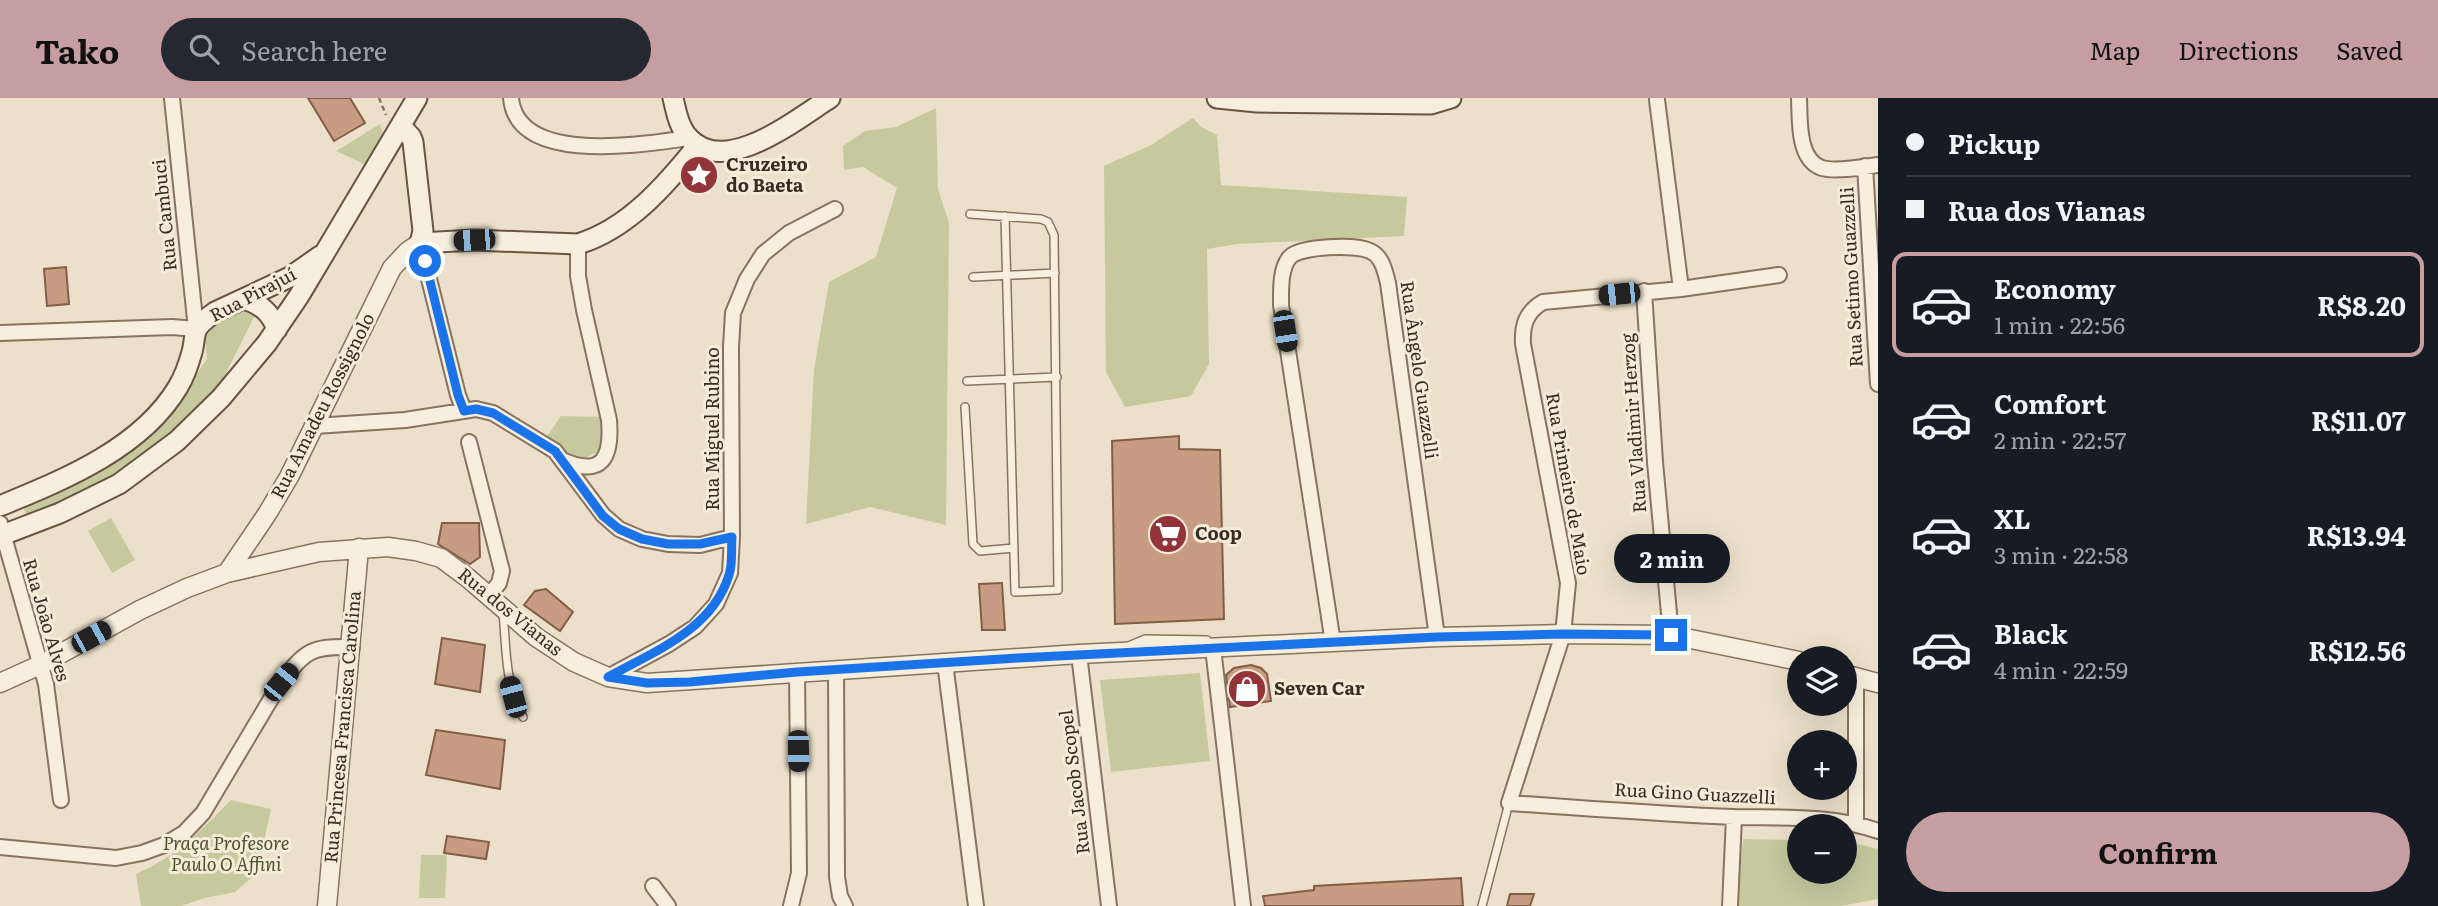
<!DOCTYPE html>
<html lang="en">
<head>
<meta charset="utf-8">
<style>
  :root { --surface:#171b24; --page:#242831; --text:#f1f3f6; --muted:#9ea1a6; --line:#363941; --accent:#c69da0 }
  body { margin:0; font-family:Literata,serif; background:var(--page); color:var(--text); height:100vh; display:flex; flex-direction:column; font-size:26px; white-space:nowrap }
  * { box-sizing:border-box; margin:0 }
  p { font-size:23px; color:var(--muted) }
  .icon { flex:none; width:38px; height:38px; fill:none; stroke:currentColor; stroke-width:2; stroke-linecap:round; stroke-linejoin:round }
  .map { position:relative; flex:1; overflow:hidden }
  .drawer { display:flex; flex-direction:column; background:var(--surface); width:560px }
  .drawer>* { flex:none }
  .banner { display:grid; align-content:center; height:154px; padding:0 28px; background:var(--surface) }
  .buttons { position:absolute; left:1787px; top:548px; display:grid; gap:14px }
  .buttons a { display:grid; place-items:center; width:70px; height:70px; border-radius:50%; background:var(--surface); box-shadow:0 7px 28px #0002; font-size:35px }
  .end { position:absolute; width:32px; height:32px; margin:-16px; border:9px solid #1a73e8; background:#fff; box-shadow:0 0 0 4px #fff }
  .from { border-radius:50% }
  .bubble { position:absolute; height:49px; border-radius:24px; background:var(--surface); box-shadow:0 7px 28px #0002; font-size:23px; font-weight:700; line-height:49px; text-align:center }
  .car { position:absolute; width:21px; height:42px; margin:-21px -10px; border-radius:9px; box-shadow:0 0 5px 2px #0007; background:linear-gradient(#222 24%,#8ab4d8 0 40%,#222 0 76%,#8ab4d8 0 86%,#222 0) }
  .banner b { display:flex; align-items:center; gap:24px; height:66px; font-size:26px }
  .banner b+b { border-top:2px solid var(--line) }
  .banner i { width:18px; height:18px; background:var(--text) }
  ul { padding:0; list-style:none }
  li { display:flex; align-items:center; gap:21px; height:105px; margin:0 14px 10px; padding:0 14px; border:4px solid transparent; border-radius:14px }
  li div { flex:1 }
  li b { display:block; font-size:26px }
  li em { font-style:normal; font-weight:700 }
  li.on { border-color:var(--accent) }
  li>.icon { width:63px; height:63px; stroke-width:1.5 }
  .action { display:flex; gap:14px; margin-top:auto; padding:14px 28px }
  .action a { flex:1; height:80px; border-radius:42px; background:var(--accent); color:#111; font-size:28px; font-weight:700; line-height:80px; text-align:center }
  header { display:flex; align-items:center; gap:42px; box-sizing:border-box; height:98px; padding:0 35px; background:var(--accent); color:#111 }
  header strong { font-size:33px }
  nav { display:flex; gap:38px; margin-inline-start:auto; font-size:24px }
  .search { width:490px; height:63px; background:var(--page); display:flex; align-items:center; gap:18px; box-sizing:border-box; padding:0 24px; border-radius:38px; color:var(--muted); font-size:26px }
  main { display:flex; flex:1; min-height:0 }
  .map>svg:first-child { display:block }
</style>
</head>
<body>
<header>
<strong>Tako</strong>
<div class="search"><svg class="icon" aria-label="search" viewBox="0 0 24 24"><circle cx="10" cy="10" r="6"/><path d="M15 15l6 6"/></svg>Search here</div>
<nav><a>Map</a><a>Directions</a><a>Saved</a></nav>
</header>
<main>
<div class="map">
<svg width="1878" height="808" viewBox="0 0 1878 808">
  <rect width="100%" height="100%" fill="#ece0ca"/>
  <path fill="#c6c99e" d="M936,10L938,91L949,125L946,427L870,409L806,426L814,272L829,184L876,159L897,90L863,69L844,72L843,48L865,33L896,29Z
    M1193,20L1201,29L1217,37L1221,87L1407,99L1404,138L1237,146L1207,151L1209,266L1191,298L1125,309L1106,274L1104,68L1151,47Z
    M380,26L383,34L366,67L336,53Z
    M244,210H251L255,217L217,293L140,365L29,424L23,408L175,308L207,261L205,242L212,227L225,218Z
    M561,318L605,319V350L581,362L557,354L544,343Z
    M111,420L135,462L112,475L88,433Z
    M1200,575L1210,663L1111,674L1100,582Z
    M231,702L271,711L257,775L235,794L205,800L181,808H141L136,776C174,760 202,732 231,702Z
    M1743,741L1799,742V774H1844L1845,743L1878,751V801L1841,808H1737Z
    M421,757H447L445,800H419Z"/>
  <path fill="#c79c83" stroke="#845d47" stroke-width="2" d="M308,0H350L365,25L334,43Z
    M66,169L69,206L47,208L44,171Z
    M1179,338V351L1220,352L1224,521L1115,526L1112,343Z
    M442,425H479L480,459L470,466L438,446Z
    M1002,485L1005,532H982L979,486Z
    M546,491L573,514L560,533L524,507L535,493Z
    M442,540L485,547L480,594L435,586Z
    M1251,567L1261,570L1267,576L1271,603L1230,609L1226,577L1234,570Z
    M436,632L505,642L500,691L426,677Z
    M447,738L489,744L486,761L444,755Z
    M1461,780L1463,808H1265L1263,798L1314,792V788Z
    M1510,796H1534L1530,808H1507Z"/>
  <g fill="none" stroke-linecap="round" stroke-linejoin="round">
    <g stroke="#87735f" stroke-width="10">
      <path id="service" d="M970,116L1041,121L1048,124L1054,137L1058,492L1015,494L1005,118
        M973,179L1055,175
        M967,283L1057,279
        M965,309L973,446L980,453L1014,450
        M503,515C507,556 504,580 523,619
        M1126,549L1145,541L1207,542
        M1482,808L1509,705"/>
    </g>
    <g stroke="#87735f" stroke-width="18">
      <path id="minor" d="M511,0C517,68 644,46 689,40
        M1799,0C1800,21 1797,62 1822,70C1835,74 1864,69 1878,67
        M1657,2L1681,191
        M1865,68L1878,286
        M420,145L458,297L464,313
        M1779,177L1681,191L1543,204C1526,214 1522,227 1523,246L1568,485L1563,536L1509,705C1584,710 1659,716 1734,719C1782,720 1832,717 1878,733
        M1644,193L1655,364L1671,537
        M0,235L172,229L196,231L172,0
        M315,328L405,322L476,311L493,315L555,353L603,417L619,431L642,441L668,446L700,447L732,439
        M469,344L502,473L499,485L489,498
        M562,362C603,380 612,359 609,322L584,212L578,178V146
        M0,425L46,586L61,702
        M1333,545L1281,207C1281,192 1280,170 1290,159C1300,148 1356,146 1370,153C1382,158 1385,173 1388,185L1437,539
        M1213,550L1243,808
        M1079,556L1109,808
        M945,565L976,808
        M836,571L837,779L840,798L845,808
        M608,579L669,546L695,529L716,506L730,475L732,439L731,249L733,215L747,181L763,156L789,135L835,111
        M1856,725V580
        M0,749L116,760L142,755L164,747L184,735L203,715L281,584C306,553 310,548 352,549
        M653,788L668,808
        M791,808L799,775L797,574
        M1730,808L1734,719"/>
    </g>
    <g stroke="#87735f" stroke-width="21">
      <path id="tertiary" d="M227,475L267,416L289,379L392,170L408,153L420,145
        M1844,576L1878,585
        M0,585L42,566L140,512L187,490L227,475L319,454L388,449L416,453L441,460L468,480L536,539L574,564L608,579L647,585L1079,556L1437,539L1563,536L1671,537L1799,563
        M327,808L359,450"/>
    </g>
    <g stroke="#695442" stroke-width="23">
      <path id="secondary" d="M673,0C676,13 679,30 689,40C725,80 798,20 830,0
        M1217,0L1257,4L1431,6L1451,0
        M401,28L411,39L413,44L423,133L420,145
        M420,145L474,142L578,146C628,131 666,87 698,47
        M243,201C261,206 270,214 277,231
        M0,408C63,382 141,351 178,289C184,279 189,265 192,254C194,247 194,239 196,233C199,225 209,219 215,214L290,179L320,158
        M0,438L60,415L119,386L177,343L221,300L267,245L299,198L417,0"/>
    </g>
    <path stroke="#87735f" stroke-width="2.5" stroke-dasharray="5 3.5" stroke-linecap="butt" d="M379,0L386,17"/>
    <use href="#service" stroke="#f7eedd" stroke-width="7"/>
    <use href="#minor" stroke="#f7eedd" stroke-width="14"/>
    <use href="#tertiary" stroke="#f7eedd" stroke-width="18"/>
    <use href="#secondary" stroke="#f7eedd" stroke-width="19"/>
  </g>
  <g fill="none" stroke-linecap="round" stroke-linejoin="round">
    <path stroke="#1a73e8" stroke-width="9" d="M425,163L458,297L464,313L476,311L493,315L555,353L603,418L619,431L642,441L668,446H700L732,439C731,451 733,465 729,477C712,532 655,553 608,579L647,585L690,584L797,574L1018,560L1437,539L1563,536L1671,537"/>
  </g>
  <defs>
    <g id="sight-disc" transform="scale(2.0125)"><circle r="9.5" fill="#923438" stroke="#f4ebd9"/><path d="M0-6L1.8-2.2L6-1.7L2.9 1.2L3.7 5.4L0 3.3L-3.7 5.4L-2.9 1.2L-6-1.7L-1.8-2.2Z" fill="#fff"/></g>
    <g id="supermarket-disc" transform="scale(2.0125)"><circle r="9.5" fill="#923438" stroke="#f4ebd9"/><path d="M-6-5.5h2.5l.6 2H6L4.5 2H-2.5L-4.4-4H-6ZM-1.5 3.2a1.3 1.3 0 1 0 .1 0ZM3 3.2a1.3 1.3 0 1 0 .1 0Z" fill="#fff"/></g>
    <g id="shop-disc" transform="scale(2.0125)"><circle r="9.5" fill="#923438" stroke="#f4ebd9"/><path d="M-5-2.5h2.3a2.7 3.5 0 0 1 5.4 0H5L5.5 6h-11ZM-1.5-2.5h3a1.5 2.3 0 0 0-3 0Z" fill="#fff"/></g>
  </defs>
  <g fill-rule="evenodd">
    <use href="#sight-disc" x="699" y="77"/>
    <use href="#supermarket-disc" x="1168" y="436"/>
    <use href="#shop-disc" x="1247" y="591"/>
  </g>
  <g text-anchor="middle" stroke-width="6" stroke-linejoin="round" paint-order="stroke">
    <g font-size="18" font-weight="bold" fill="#392c22" stroke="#f4ebd9" text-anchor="start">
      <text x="726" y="73">Cruzeiro<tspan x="726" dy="21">do Baeta</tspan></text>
      <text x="1195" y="442">Coop</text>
      <text x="1274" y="597">Seven Car</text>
    </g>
    <g font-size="18" fill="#392c22" stroke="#f4ebd9">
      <text transform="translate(165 117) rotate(-96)" y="6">Rua Cambuci</text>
      <text transform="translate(1852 179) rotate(-93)" y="6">Rua Setimo Guazzelli</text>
      <text transform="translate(253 197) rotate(-28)" y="6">Rua Pirajuí</text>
      <text transform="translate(1419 272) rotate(82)" y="6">Rua Ângelo Guazzelli</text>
      <text transform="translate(323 308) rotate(-63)" y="6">Rua Amadeu Rossignolo</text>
      <text transform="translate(1634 325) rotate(-94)" y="6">Rua Vladimir Herzog</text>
      <text transform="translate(713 331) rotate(-90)" y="6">Rua Miguel Rubino</text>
      <text transform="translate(1568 386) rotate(80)" y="6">Rua Primeiro de Maio</text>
      <text transform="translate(510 514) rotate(39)" y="6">Rua dos Vianas</text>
      <text transform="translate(46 522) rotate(74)" y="6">Rua João Alves</text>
      <text transform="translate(343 629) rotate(-85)" y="6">Rua Princesa Francisca Carolina</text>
      <text transform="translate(1075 684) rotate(-97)" y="6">Rua Jacob Scopel</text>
      <text transform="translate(1695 696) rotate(3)" y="6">Rua Gino Guazzelli</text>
    </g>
    <g font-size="18" font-style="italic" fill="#4b542a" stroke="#f4ebd9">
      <text x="226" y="752">Praça Profesore<tspan x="226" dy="21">Paulo O Affini</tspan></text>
    </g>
  </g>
</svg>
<div class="buttons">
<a><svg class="icon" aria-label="layers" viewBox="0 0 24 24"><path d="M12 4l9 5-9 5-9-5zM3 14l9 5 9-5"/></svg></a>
<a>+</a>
<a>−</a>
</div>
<i class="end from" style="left:425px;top:163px"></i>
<i class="end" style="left:1671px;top:537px"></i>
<div class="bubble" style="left:1614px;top:436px;width:116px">2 min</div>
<i class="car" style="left:474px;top:142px;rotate:267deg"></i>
<i class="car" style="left:1619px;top:196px;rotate:264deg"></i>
<i class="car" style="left:1285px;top:233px;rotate:171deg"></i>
<i class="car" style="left:91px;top:539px;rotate:61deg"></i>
<i class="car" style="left:281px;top:584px;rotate:39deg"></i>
<i class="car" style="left:513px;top:599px;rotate:345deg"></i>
<i class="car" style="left:798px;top:653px;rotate:179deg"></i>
</div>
<section class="drawer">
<div class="banner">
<b><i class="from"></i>Pickup</b>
<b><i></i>Rua dos Vianas</b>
</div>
<ul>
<li class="on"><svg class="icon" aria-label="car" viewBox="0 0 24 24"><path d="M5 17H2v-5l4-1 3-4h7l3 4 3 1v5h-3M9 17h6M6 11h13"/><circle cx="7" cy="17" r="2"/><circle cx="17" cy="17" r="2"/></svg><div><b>Economy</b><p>1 min · 22:56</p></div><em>R$8.20</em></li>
<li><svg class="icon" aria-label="car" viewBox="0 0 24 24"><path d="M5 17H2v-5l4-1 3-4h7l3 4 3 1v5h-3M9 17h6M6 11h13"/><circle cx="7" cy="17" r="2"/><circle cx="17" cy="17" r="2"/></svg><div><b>Comfort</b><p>2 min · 22:57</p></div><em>R$11.07</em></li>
<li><svg class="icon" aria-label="car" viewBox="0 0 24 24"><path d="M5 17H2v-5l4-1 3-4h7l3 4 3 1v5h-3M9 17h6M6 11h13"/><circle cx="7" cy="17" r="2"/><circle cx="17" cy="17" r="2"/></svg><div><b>XL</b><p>3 min · 22:58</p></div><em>R$13.94</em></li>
<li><svg class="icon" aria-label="car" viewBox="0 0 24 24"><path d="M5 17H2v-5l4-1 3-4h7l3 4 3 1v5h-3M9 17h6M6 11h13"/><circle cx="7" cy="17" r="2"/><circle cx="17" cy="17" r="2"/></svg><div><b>Black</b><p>4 min · 22:59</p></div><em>R$12.56</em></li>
</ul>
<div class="action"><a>Confirm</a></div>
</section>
</main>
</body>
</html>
